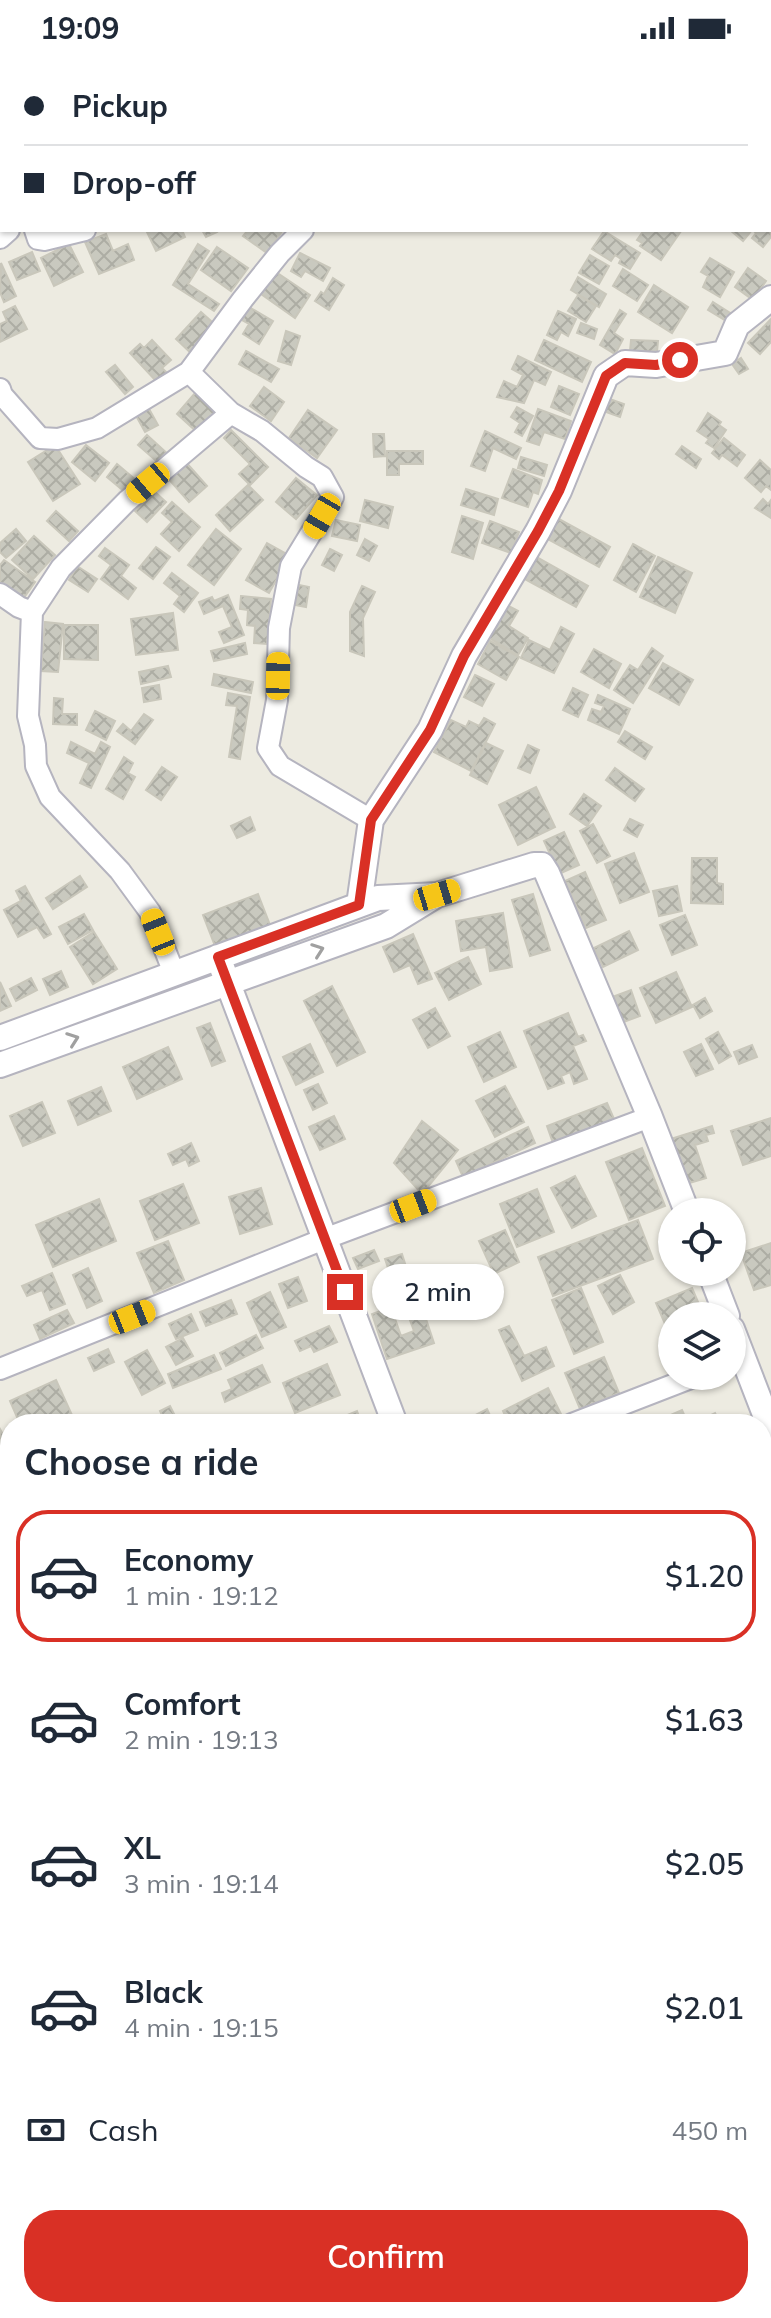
<!DOCTYPE html>
<html lang="en">
<head>
<meta charset="utf-8">
<style>
  :root { --surface:#fff; --page:#f6f6f7; --text:#1f2937; --muted:#747a83; --line:#e0e1e3; --accent:#d93025 }
  body { margin:0; font-family:Mulish,sans-serif; background:var(--page); color:var(--text); height:100vh; display:flex; flex-direction:column; font-size:30px; white-space:nowrap }
  * { box-sizing:border-box; margin:0 }
  p { font-size:26px; color:var(--muted) }
  .icon { flex:none; width:44px; height:44px; fill:none; stroke:currentColor; stroke-width:2; stroke-linecap:round; stroke-linejoin:round }
  .map { position:relative; flex:1; overflow:hidden }
  .details { position:absolute; left:0px; top:1358px; width:772px; height:904px; display:flex; flex-direction:column; background:var(--surface); border-radius:32px 32px 0 0; box-shadow:0 2px 6px #0004 }
  .details>* { flex:none }
  .banner { position:absolute; left:0px; top:0px; width:772px; height:176px; box-shadow:0 2px 6px #0004; display:grid; align-content:center; height:176px; padding:0 24px; background:var(--surface) }
  .fabs { position:absolute; left:658px; top:1142px; display:grid; gap:16px }
  .fabs a { display:grid; place-items:center; width:88px; height:88px; border-radius:50%; background:var(--surface); box-shadow:0 2px 6px #0004; font-size:40px }
  .end { position:absolute; width:36px; height:36px; margin:-18px; border:10px solid #d93025; background:#fff; box-shadow:0 0 0 4px #fff }
  .from { border-radius:50% }
  .bubble { position:absolute; height:56px; border-radius:28px; background:var(--surface); box-shadow:0 2px 6px #0004; font-size:26px; font-weight:600; line-height:56px; text-align:center }
  .car { position:absolute; width:24px; height:48px; margin:-24px -12px; border-radius:10px; box-shadow:0 0 6px 2px #0007; background:linear-gradient(#f5c518 24%,#345 0 40%,#f5c518 0 76%,#345 0 86%,#f5c518 0) }
  .banner b { display:flex; align-items:center; gap:28px; height:76px; font-size:30px }
  .banner b+b { border-top:2px solid var(--line) }
  .banner i { width:20px; height:20px; background:var(--text) }
  ul { padding:0; list-style:none }
  li { display:flex; align-items:center; gap:24px; height:132px; margin:0 16px 12px; padding:0 8px; border:4px solid transparent; border-radius:32px }
  li div { flex:1 }
  li b { display:block; font-size:30px }
  li em { font-style:normal; font-weight:600 }
  li.on { border-color:var(--accent) }
  li>.icon { width:72px; height:72px; stroke-width:1.5 }
  h2 { padding:0 24px; font-size:36px; line-height:96px }
  .pay { display:flex; align-items:center; gap:20px; height:88px; padding:0 24px; font-size:30px }
  .pay p { margin-inline-start:auto }
  .button { display:flex; gap:16px; margin-top:auto; padding:16px 24px }
  .button a { flex:1; height:92px; border-radius:32px; background:var(--accent); color:#fff; font-size:32px; font-weight:600; line-height:92px; text-align:center }
  .status { display:flex; justify-content:space-between; align-items:center; height:56px; padding:0 40px; background:var(--surface); direction:ltr }
  .status svg { height:22px; fill:currentColor }
  .map>svg:first-child { display:block }
</style>
</head>
<body>
<div class="status"><b>19:09</b><svg viewBox="0 0 49 12"><path d="M0 12V9h3v3zM5 12V6h3v6zM10 12V3h3v9zM15 12V0h3v12zM26 1h20v11H26zM47 4h2v5h-2z"/></svg></div>
<div class="map">
<svg width="771" height="2262" viewBox="0 0 771 2262">
  <defs>
    <pattern id="building-cross-hatch" width="8" height="8" patternUnits="userSpaceOnUse" patternTransform="scale(2)"><rect width="8" height="8" fill="#c9c9bf"/><path d="M0 0l8 8M0 8l8-8" fill="none" stroke="#adada4"/></pattern>
  </defs>
  <rect width="100%" height="100%" fill="#edebe1"/>
  <path fill="url(#building-cross-hatch)" stroke="#c9c7bb" stroke-width="2" d="M770,172L771,181L763,191L752,182L756,177L753,174H770Z
    M146,174H182L185,181L156,195Z
    M202,174H216L217,176L206,181Z
    M248,174H283L267,197L243,180Z
    M644,174H680L681,175L661,204L640,190L642,187L637,184Z
    M730,174H752L743,185Z
    M604,175L640,197L630,213L619,207L621,203L615,199L611,205L592,193Z
    M106,178L113,195L128,188L134,204L99,218L85,186Z
    M69,188L83,216L54,230L41,202Z
    M198,188L209,195L188,228L219,248L214,255L173,229Z
    M217,191L248,212L231,235L201,214Z
    M32,196L40,215L17,224L9,206Z
    M300,197L330,212L323,225L305,215L301,221L291,215Z
    M590,199L609,210L599,228L579,217Z
    M710,202L734,216L720,241L703,231L708,220L701,216Z
    M1,207L16,240L4,246L0,236Z
    M748,212L766,225L753,244L735,231Z
    M623,213L648,229L637,245L613,230Z
    M276,216L310,239L295,262L261,238Z
    M578,221L606,238L599,251L571,234Z
    M333,222L344,229L329,254L315,245L321,236L324,238Z
    M654,229L688,251L672,277L638,256Z
    M578,239L596,250L586,266L568,255Z
    M713,246L732,258L728,266L708,254Z
    M15,250L27,273L0,286V268L7,265L3,256Z
    M249,251L273,265L259,288L243,278L249,268L242,264Z
    M620,254L626,258L614,277L623,283L615,298L600,289Z
    M558,255L576,263L568,280L561,276L557,284L547,279Z
    M201,256L219,272L194,300L176,283Z
    M771,263V286L760,298L748,287Z
    M581,267L597,273L594,283L577,277Z
    M286,275L300,280L291,309L278,305Z
    M152,284L171,304L162,312L167,317L157,326L130,297L140,288L144,292Z
    M544,284L591,306L582,326L535,304Z
    M631,284L658,285L657,296L630,295Z
    M246,295L279,313L271,326L239,308Z
    M518,300L551,316L545,329L534,324L524,347L497,341L504,325L517,331L523,319L512,313Z
    M741,302L748,313L739,318L732,308Z
    M115,309L133,331L125,338L106,316Z
    M559,330L579,338L570,359L551,351Z
    M264,331L284,346L271,365L250,350Z
    M196,336L218,355L198,377L177,358Z
    M607,342L624,348L620,361L603,355Z
    M148,351L158,369L145,376L135,358Z
    M517,351L533,360L522,380L515,376L520,367L511,361Z
    M538,353L571,365L565,383L544,376L539,389L527,385Z
    M308,354L337,374L317,402L289,382Z
    M708,357L721,366L719,369L726,374L714,392L706,387L709,383L697,375Z
    M231,374L268,411L250,429L239,418L250,408L224,382Z
    M485,375L521,392L516,403L493,392L485,415L471,410Z
    M373,378H384L385,400L374,401Z
    M147,379L169,399L161,409L138,389Z
    M724,382L745,399L737,410L722,399L719,403L712,397Z
    M55,389L80,428L53,445L28,406Z
    M86,389L109,407L95,425L72,406Z
    M682,390L701,403L696,412L676,398Z
    M387,395H423V408H399V419H387Z
    M521,401L547,409L544,420L518,412Z
    M184,404L207,430L189,446L166,420Z
    M760,404L771,414V434L766,430L761,436L745,422Z
    M117,408L136,424L125,436L107,421Z
    M513,413L542,424L538,438L533,436L528,451L502,442Z
    M296,422L317,439L296,463L276,446Z
    M248,429L263,444L230,475L216,459Z
    M466,433L498,443L494,459L461,449Z
    M154,435L166,446L147,466L135,455Z
    M763,443L768,448L771,444V462L755,452Z
    M365,444L393,451L388,472L360,465Z
    M172,446L200,471L179,495L161,478L172,466L162,457Z
    M56,455L78,475L69,485L47,465Z
    M462,460L483,467L473,503L452,496Z
    M557,462L610,491L599,511L546,482Z
    M336,464L360,469L357,485L332,480Z
    M490,465L519,476L511,497L482,487Z
    M16,473L26,485L6,502L0,496V487Z
    M216,473L241,493L214,529L188,509Z
    M34,480L55,499L33,523L12,504Z
    M365,483L377,490L369,505L357,499Z
    M267,487L290,500L269,537L246,524Z
    M633,488L655,500L636,536L614,524Z
    M156,491L170,501L153,523L139,512Z
    M105,492L129,509L121,520L136,532L128,543L101,523L111,509L99,500Z
    M330,493L342,499L334,515L322,509Z
    M535,500L588,530L576,551L523,522Z
    M658,501L692,517L675,557L640,541Z
    M4,504L35,526L23,543L0,526V509Z
    M77,510L97,523L88,536L69,524Z
    M172,517L198,537L184,556L174,548L180,540L164,527Z
    M299,529L309,531L306,551L295,549Z
    M362,530L375,536L363,562L364,600L350,595V556Z
    M228,539L244,579L224,587L219,576L232,571L223,550L204,558L199,546L212,541L214,545Z
    M241,540L271,543L267,588L254,587L255,570L247,569L248,554L240,553Z
    M505,548L518,555L509,570L528,582L518,599L486,580Z
    M173,557L178,594L136,599L131,563Z
    M45,566L63,568L58,616L41,615Z
    M64,569H98V604L64,603Z
    M561,571L574,578L554,617L521,602L529,584L550,594Z
    M490,585L519,601L506,624L478,608Z
    M245,587L247,598L214,605L211,595Z
    M652,592L663,600L633,647L614,634L630,609L638,614Z
    M594,593L621,608L609,632L581,616Z
    M663,607L693,624L679,649L649,632Z
    M168,610L171,621L141,628L139,616Z
    M214,618L253,626L251,637L212,629Z
    M475,619L494,628L482,650L464,641Z
    M159,629L161,643L144,646L142,632Z
    M573,632L588,639L578,661L563,654Z
    M228,637L250,641L240,703L229,701L237,650L226,649Z
    M598,639L630,653L619,678L588,664L592,653L601,656L604,650L595,647Z
    M54,642L63,643L62,658H77V669L53,668Z
    M95,655L115,665L106,684L86,674Z
    M144,658L153,664L135,688L117,675L123,668L131,675Z
    M484,662L495,668L471,715L434,696L451,664L466,671L469,665L479,670Z
    M625,675L652,691L645,703L618,686Z
    M71,686L95,698L101,686L110,691L91,732L80,727L89,707L67,697Z
    M486,687L503,695L487,728L470,719Z
    M528,689L539,694L530,717L518,712Z
    M124,701L133,707L128,717L135,721L123,743L106,733Z
    M162,711L177,721L161,744L146,734Z
    M615,712L644,733L635,745L606,724Z
    M536,731L555,771L518,789L499,749Z
    M584,738L601,750L587,770L570,758Z
    M250,761L255,774L237,782L231,770Z
    M630,763L643,769L637,781L624,774Z
    M593,768L610,800L597,807L580,775Z
    M564,776L579,809L559,818L544,785Z
    M634,797L649,836L620,847L605,808Z
    M692,802H717V827L723,828V848L691,847Z
    M585,816L606,864L586,872L565,825Z
    M80,820L87,831L53,853L46,842Z
    M25,830L51,878L44,882L37,871L18,881L4,854L21,845L16,835Z
    M677,830L682,855L659,860L653,835Z
    M258,838L270,869L215,890L203,859Z
    M533,838L550,894L530,900L512,844Z
    M503,857L512,911L490,915L486,891L461,895L456,865Z
    M84,858L93,874L68,888L59,871Z
    M685,859L697,889L672,899L660,869Z
    M629,875L638,894L603,911L594,892Z
    M94,876L117,913L93,928L70,891Z
    M413,878L432,923L418,928L410,909L394,916L383,891Z
    M468,901L481,928L449,944L435,917Z
    M61,915L68,931L50,939L43,923Z
    M676,916L692,951L656,967L640,932Z
    M31,922L37,934L16,945L10,933Z
    M0,926L11,950L0,955Z
    M332,930L365,996L337,1010L304,945Z
    M631,934L640,960L621,967L612,941Z
    M705,942L712,955L700,962L693,949Z
    M435,952L450,980L428,992L413,964Z
    M568,957L578,981L583,979L586,985L573,990L587,1023L574,1028L570,1016L561,1020L564,1027L548,1033L524,975Z
    M210,967L225,1005L212,1010L197,972Z
    M500,976L516,1011L484,1026L468,991Z
    M718,976L731,1000L719,1007L706,983Z
    M310,988L323,1016L296,1029L283,1001Z
    M701,988L713,1013L696,1020L684,996Z
    M752,989L757,1001L739,1008L734,996Z
    M168,991L182,1023L137,1043L123,1011Z
    M318,1028L327,1047L313,1054L304,1034Z
    M505,1030L524,1066L495,1081L476,1045Z
    M101,1031L111,1055L78,1069L68,1045Z
    M42,1046L55,1077L23,1090L10,1060Z
    M607,1047L614,1063L553,1087L547,1070Z
    M334,1060L345,1083L320,1094L309,1071Z
    M771,1062V1100L743,1109L731,1075Z
    M422,1065L458,1094L422,1138L394,1107Z
    M712,1070L714,1077L706,1079L708,1085L695,1089L706,1122L686,1128L671,1083Z
    M528,1071L535,1087L463,1121L456,1105Z
    M191,1087L199,1105L189,1110L186,1103L173,1109L168,1098Z
    M642,1092L665,1150L629,1164L606,1106Z
    M575,1120L596,1160L572,1172L551,1132Z
    M183,1128L199,1167L155,1184L140,1145Z
    M261,1132L272,1168L240,1178L229,1141Z
    M537,1133L554,1176L517,1191L500,1148Z
    M99,1143L116,1185L53,1211L36,1169Z
    M638,1164L653,1203L553,1240L538,1201Z
    M505,1174L519,1206L494,1218L479,1185Z
    M168,1185L184,1224L154,1237L137,1197Z
    M771,1187V1229L754,1234L741,1197Z
    M374,1194L379,1205L358,1213L353,1202Z
    M402,1198L414,1236L398,1242L385,1203Z
    M88,1212L102,1245L87,1252L73,1219Z
    M52,1217L65,1248L50,1254L42,1234L27,1240L22,1230Z
    M620,1219L634,1246L613,1258L598,1230Z
    M298,1221L307,1245L288,1252L279,1228Z
    M581,1232L603,1286L574,1298L552,1244Z
    M692,1232L704,1260H672V1284L656,1247Z
    M270,1236L286,1271L262,1281L247,1247Z
    M231,1244L237,1258L206,1270L200,1256Z
    M391,1251L401,1280L414,1275L407,1256L422,1251L434,1287L387,1303L372,1258Z
    M67,1254L74,1267L40,1283L34,1269Z
    M191,1258L198,1274L176,1283L169,1268Z
    M329,1270L337,1286L314,1296L311,1290L300,1295L295,1285Z
    M509,1270L524,1300L546,1291L554,1310L522,1325L499,1274Z
    M256,1279L263,1292L226,1310L220,1297Z
    M183,1282L193,1300L176,1309L166,1291Z
    M108,1293L114,1306L94,1315L88,1302Z
    M147,1294L165,1327L142,1339L125,1306Z
    M214,1299L221,1313L173,1332L168,1318Z
    M604,1301L619,1337L580,1353L565,1317Z
    M327,1308L340,1339L295,1357L283,1327Z
    M262,1309L270,1326L225,1346L222,1337L232,1333L228,1324Z
    M56,1324L76,1368H20L10,1345Z
    M548,1332L561,1358L541,1368H509L503,1355Z
    M170,1350L179,1368H166L160,1355Z
    M487,1353L494,1368H458Z
    M682,1354L688,1368H669L666,1361Z
    M357,1355L362,1368H328V1367Z
    M715,1357L720,1368H693Z
    M762,1369L771,1391V1415L762,1419Z
    M0,1373L10,1391L0,1398Z
    M2,1409L10,1429V1540L0,1517V1410Z
    M770,1472L771,1522L762,1526V1475Z
    M771,1526V1559L769,1560L762,1543V1529Z
    M771,1564V1590L768,1591L762,1577V1567Z
    M762,1593L771,1615V1630L762,1633Z
    M10,1627V1654L0,1658V1630Z
    M771,1716V1762L767,1764L762,1754V1720Z
    M10,1771V1857L0,1861V1775Z
    M10,1871V1915L0,1894V1876Z
    M768,1887L771,1894V1940L762,1944V1890Z
    M771,2110V2142L764,2145L762,2140V2114Z
    M771,2149V2175L762,2178V2152Z
    M771,2181V2209L762,2215V2187Z
    M6,2203L10,2211V2217L4,2221L0,2213V2206Z
    M483,2252H488L492,2262H466L465,2260Z
    M518,2252H529L535,2262H523Z
    M563,2252L568,2262H554L551,2257Z
    M594,2252H610L613,2262H597Z
    M667,2252H687L671,2260Z"/>
  <g fill="none" stroke-linecap="round" stroke-linejoin="round">
    <g stroke="#b5b4bf" stroke-width="14">
      <path id="service" d="M762,2041L771,2036
        M0,2042L10,2032"/>
    </g>
    <g stroke="#b5b4bf" stroke-width="24">
      <path id="minor" d="M240,2L248,0
        M0,11L2,17
        M0,66H2
        M35,174L38,183L44,184L85,174
        M0,182L9,174
        M189,316L231,357L262,375L306,411L322,421L333,441L291,510L279,572L277,644L268,692L280,710L371,764
        M0,333L2,339L40,382L58,383L97,372L189,316L243,243L280,197L303,174
        M0,538L19,551L32,556
        M174,917L150,856L120,815L50,741L36,710L35,689L28,660L32,556L61,512L127,445L231,357
        M0,1313L324,1183L650,1061
        M572,1368L696,1320
        M0,1591L10,1587
        M762,1686L771,1682
        M447,2252L451,2262"/>
    </g>
    <g stroke="#b5b4bf" stroke-width="28">
      <path id="tertiary" d="M359,849L371,764L430,674L464,600L538,475L559,435L606,320L625,307L656,309L725,297L737,269L771,242
        M218,901L395,1368
        M0,982L378,842L437,839L534,809H542L547,817L650,1061L687,1156
        M0,1009L386,870L435,840
        M710,1216L727,1260
        M732,1273L771,1374
        M0,1931L10,1969
        M219,2252L225,2257L238,2260L252,2252
        M744,2252L748,2262"/>
    </g>
    <use href="#service" stroke="#fff" stroke-width="10"/>
    <use href="#minor" stroke="#fff" stroke-width="20"/>
    <use href="#tertiary" stroke="#fff" stroke-width="24"/>
  </g>
  <defs><path id="oneway-chevron" d="M-2-3.5L2.5 0L-2 3.5" fill="none" stroke-width="1.6" stroke-linecap="round" stroke-linejoin="round" transform="scale(2)"/></defs>
  <g stroke="#a0a0a0">
    <use href="#oneway-chevron" transform="translate(318 894) rotate(-20)"/>
    <use href="#oneway-chevron" transform="translate(73 983) rotate(-20)"/>
  </g>
  <g fill="none" stroke-linecap="round" stroke-linejoin="round">
    <path stroke="#d93025" stroke-width="10" d="M345,1236L218,901L359,849L371,764L430,674L464,600L538,475L559,435L606,320L625,307L656,309L680,304"/>
  </g>
</svg>
<div class="fabs">
<a><svg class="icon" aria-label="locate" viewBox="0 0 24 24"><circle cx="12" cy="12" r="6"/><path d="M12 2v4M12 18v4M2 12h4M18 12h4"/></svg></a>
<a><svg class="icon" aria-label="layers" viewBox="0 0 24 24"><path d="M12 4l9 5-9 5-9-5zM3 14l9 5 9-5"/></svg></a>
</div>
<i class="end from" style="left:680px;top:304px"></i>
<i class="end" style="left:345px;top:1236px"></i>
<div class="bubble" style="left:372px;top:1208px;width:132px">2 min</div>
<i class="car" style="left:148px;top:427px;rotate:230deg"></i>
<i class="car" style="left:322px;top:460px;rotate:210deg"></i>
<i class="car" style="left:278px;top:620px;rotate:1deg"></i>
<i class="car" style="left:437px;top:839px;rotate:73deg"></i>
<i class="car" style="left:158px;top:876px;rotate:338deg"></i>
<i class="car" style="left:413px;top:1150px;rotate:69deg"></i>
<i class="car" style="left:132px;top:1261px;rotate:68deg"></i>
<div class="banner">
<b><i class="from"></i>Pickup</b>
<b><i></i>Drop-off</b>
</div>
<section class="details">
<h2>Choose a ride</h2>
<ul>
<li class="on"><svg class="icon" aria-label="car" viewBox="0 0 24 24"><path d="M5 17H2v-5l4-1 3-4h7l3 4 3 1v5h-3M9 17h6M6 11h13"/><circle cx="7" cy="17" r="2"/><circle cx="17" cy="17" r="2"/></svg><div><b>Economy</b><p>1 min · 19:12</p></div><em>$1.20</em></li>
<li><svg class="icon" aria-label="car" viewBox="0 0 24 24"><path d="M5 17H2v-5l4-1 3-4h7l3 4 3 1v5h-3M9 17h6M6 11h13"/><circle cx="7" cy="17" r="2"/><circle cx="17" cy="17" r="2"/></svg><div><b>Comfort</b><p>2 min · 19:13</p></div><em>$1.63</em></li>
<li><svg class="icon" aria-label="car" viewBox="0 0 24 24"><path d="M5 17H2v-5l4-1 3-4h7l3 4 3 1v5h-3M9 17h6M6 11h13"/><circle cx="7" cy="17" r="2"/><circle cx="17" cy="17" r="2"/></svg><div><b>XL</b><p>3 min · 19:14</p></div><em>$2.05</em></li>
<li><svg class="icon" aria-label="car" viewBox="0 0 24 24"><path d="M5 17H2v-5l4-1 3-4h7l3 4 3 1v5h-3M9 17h6M6 11h13"/><circle cx="7" cy="17" r="2"/><circle cx="17" cy="17" r="2"/></svg><div><b>Black</b><p>4 min · 19:15</p></div><em>$2.01</em></li>
</ul>
<div class="pay"><svg class="icon" aria-label="cash" viewBox="0 0 24 24"><path d="M3 7h18v10H3z"/><circle cx="12" cy="12" r="2"/></svg>Cash<p>450 m</p></div>
<div class="button"><a>Confirm</a></div>
</section>
</div>
</body>
</html>
